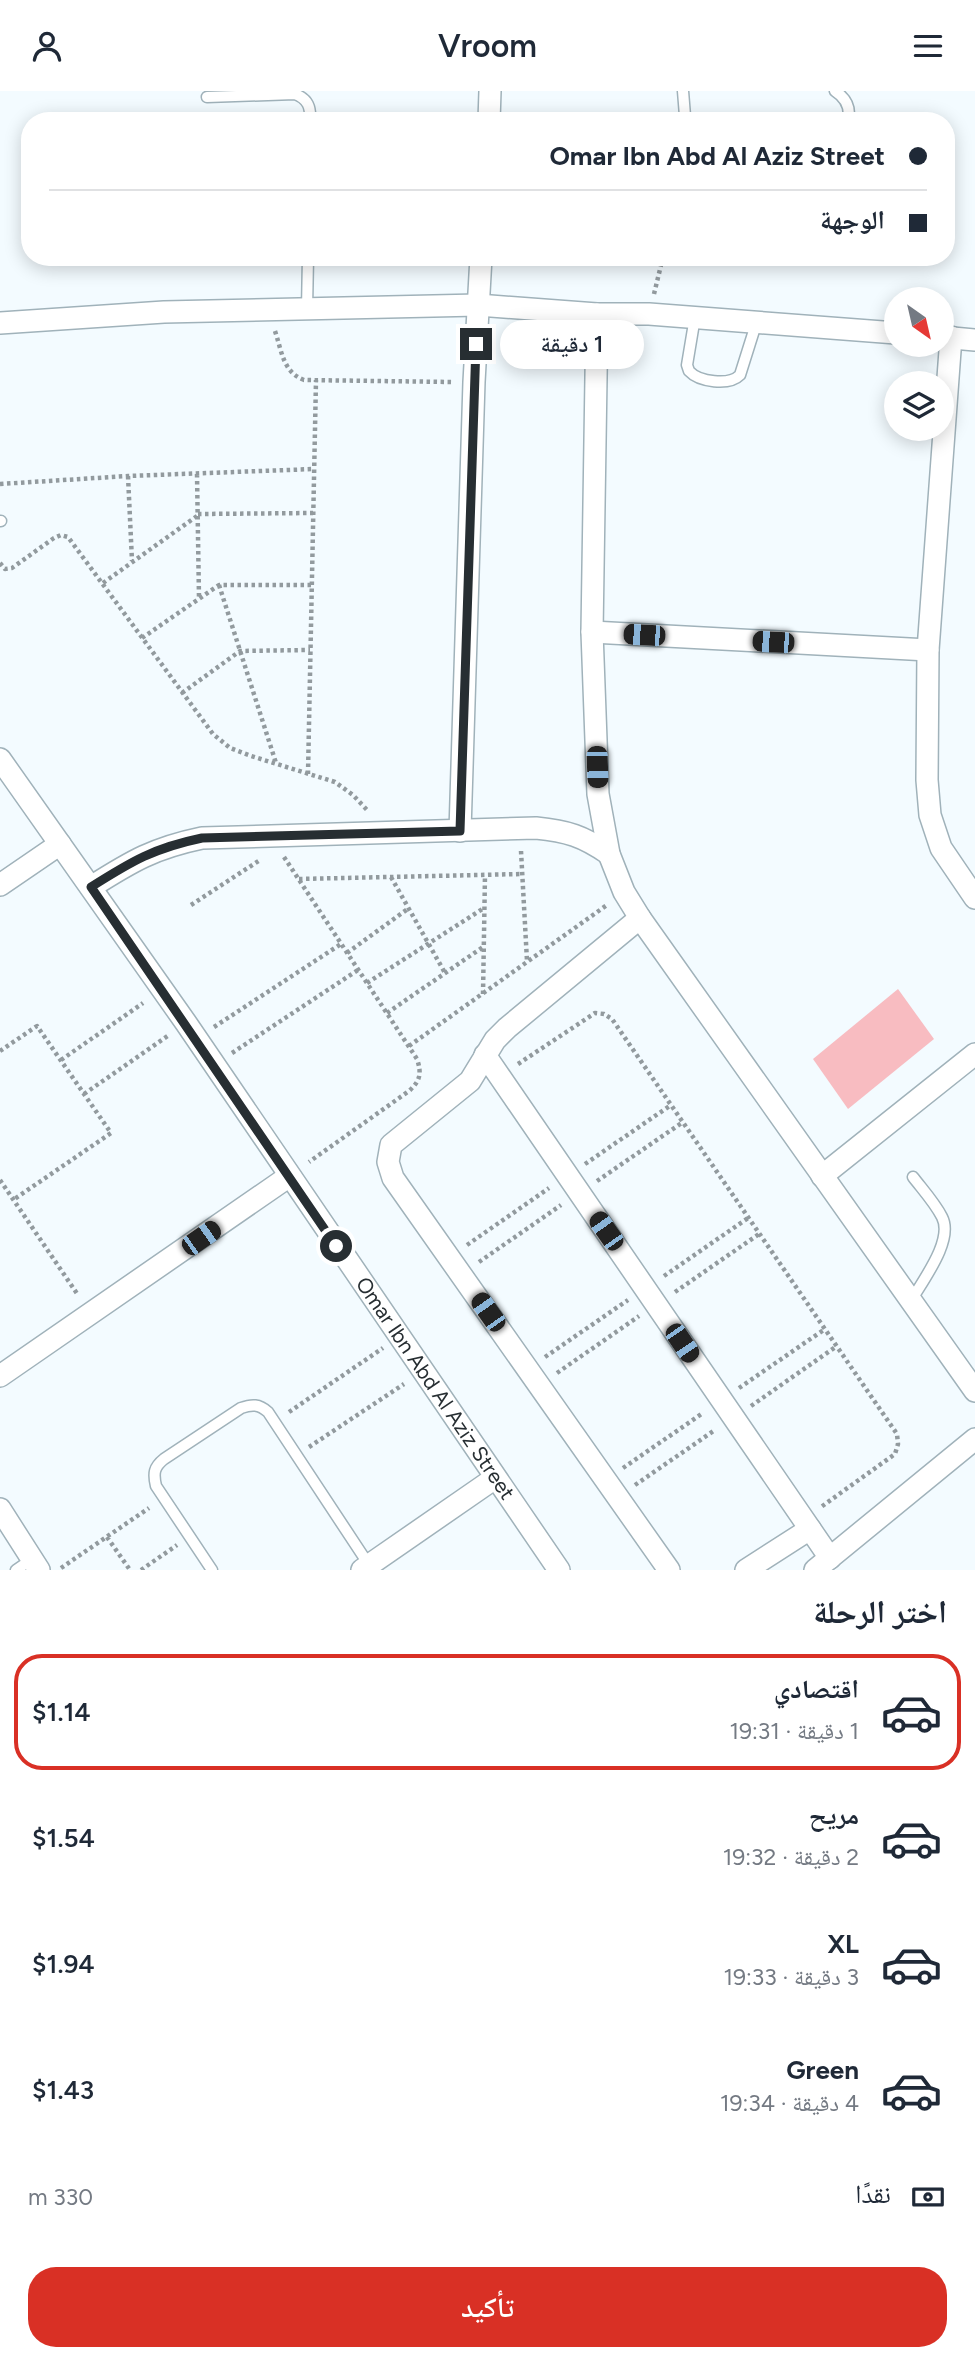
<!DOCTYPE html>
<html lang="ar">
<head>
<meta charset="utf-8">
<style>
  :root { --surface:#fff; --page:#f2f2f3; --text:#1f2937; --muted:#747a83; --line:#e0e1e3; --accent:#d93025 }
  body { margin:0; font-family:Figtree,"Noto Naskh Arabic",sans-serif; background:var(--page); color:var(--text); direction:rtl; height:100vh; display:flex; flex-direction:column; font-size:26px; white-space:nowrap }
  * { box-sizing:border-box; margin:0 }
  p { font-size:23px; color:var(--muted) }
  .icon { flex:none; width:38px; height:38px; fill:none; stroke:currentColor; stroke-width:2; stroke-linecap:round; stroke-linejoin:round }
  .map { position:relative; height:1479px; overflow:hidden; direction:ltr }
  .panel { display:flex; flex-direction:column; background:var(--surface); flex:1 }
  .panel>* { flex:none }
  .top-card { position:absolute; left:21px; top:21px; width:934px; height:154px; border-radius:28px; box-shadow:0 4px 18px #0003; direction:rtl; display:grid; align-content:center; height:154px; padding:0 28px; background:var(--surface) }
  .needle { width:46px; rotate:146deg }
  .tools { position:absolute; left:884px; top:196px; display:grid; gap:14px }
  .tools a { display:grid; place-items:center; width:70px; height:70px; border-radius:50%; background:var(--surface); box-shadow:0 4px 18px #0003; font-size:35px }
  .end { position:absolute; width:32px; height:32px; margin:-16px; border:9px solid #272e32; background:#fff; box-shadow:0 0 0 4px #fff }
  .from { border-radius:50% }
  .bubble { position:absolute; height:49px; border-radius:24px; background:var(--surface); box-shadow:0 4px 18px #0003; font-size:23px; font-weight:600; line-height:49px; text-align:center; direction:rtl }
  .car { position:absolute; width:21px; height:42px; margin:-21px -10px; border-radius:9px; box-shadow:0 0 5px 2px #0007; background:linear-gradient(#222 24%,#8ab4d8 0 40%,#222 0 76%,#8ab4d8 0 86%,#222 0) }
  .top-card b { display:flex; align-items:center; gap:24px; height:66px; font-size:26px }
  .top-card b+b { border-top:2px solid var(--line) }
  .top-card i { width:18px; height:18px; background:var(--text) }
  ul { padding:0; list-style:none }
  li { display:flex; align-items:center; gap:21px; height:116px; margin:0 14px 10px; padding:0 14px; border:4px solid transparent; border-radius:28px }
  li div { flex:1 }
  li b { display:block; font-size:26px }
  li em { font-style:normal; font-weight:600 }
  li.selected { border-color:var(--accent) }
  li>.icon { width:63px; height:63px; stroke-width:1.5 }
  h2 { padding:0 28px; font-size:32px; line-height:84px }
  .pay { display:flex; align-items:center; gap:18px; height:77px; padding:0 28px; font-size:26px }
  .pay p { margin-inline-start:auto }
  .action { display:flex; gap:14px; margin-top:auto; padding:14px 28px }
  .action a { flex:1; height:80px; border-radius:28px; background:var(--accent); color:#fff; font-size:28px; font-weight:600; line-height:80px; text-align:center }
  header { display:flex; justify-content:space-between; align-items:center; height:91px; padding:0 28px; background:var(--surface); font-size:32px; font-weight:600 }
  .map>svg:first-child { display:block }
</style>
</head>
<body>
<header><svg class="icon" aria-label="menu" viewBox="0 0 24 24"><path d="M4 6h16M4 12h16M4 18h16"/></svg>Vroom<svg class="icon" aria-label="person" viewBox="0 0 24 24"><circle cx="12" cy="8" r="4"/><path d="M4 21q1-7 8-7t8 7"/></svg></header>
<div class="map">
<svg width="975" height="1479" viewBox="0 0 975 1479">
  <rect width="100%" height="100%" fill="#f3fbff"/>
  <path fill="#f8bcc1" d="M898,898L934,948L848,1018L813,968Z"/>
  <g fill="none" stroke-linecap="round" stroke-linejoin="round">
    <g stroke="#a0b2ba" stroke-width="13">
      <path id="service" d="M683,0L685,25L690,30
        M835,0C846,7 851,17 848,30
        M207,6L295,3C308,8 311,16 310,30
        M307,218L308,166
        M695,226L687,274L689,280C699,291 729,295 740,284L757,230
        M0,430H1
        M911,1210C923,1189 954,1149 942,1126C935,1112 923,1099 913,1086
        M16,1479L32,1468
        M212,1479L156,1395C153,1382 154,1376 164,1368L241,1317C252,1313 259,1313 268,1321L369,1474"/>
    </g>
    <g stroke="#a0b2ba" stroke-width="24">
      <g id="minor">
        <path d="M489,30L490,0"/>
        <path d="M597,223L592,541L598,703L609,763L624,801L640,827L975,1300"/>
        <path d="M0,232L164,221L478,214L597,223H649L896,242"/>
        <path d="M942,246L975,249"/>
        <path d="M951,246L928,559L927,689L930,724L941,757L975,807"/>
        <path d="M592,541L928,559"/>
        <path id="s1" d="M0,668L186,932L559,1479"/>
        <path d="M460,740L474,291L481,166"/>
        <path d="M0,794L60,753"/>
        <path d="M91,796C132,770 154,757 202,747L536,737C567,740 583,745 609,763"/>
        <path d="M640,827L507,937L495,949L470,990L391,1054L388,1071L393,1087L669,1479"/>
        <path d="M485,964L830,1467"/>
        <path d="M822,1085L975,963"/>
        <path d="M0,1285L288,1086"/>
        <path d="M0,1418L39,1479"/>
        <path d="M362,1479L495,1387"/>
        <path d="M746,1479L810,1438"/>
        <path d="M815,1479L975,1348"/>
      </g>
    </g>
    <path stroke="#929a9e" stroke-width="4.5" stroke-dasharray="3.5 3.5" stroke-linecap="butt" d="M654,203L663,166
      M275,240C282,261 283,281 304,289L452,291
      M197,383L199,507
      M128,385L132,470
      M0,393L128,385L314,378
      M198,423L313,422
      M0,472L5,478L12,477L54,447L61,444L68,446L213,643L230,657L251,665L335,691L353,704L368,720
      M103,492L197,425
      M219,494L276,672
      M142,547L219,494H312
      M182,602L240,560L310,559
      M308,683L316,289
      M521,760L527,870
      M284,766L417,968C422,983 420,990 409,1000L309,1071
      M391,786L445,882
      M299,788L522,783
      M191,814L260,769
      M347,862L409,817
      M367,892L484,817
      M483,903L485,784
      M387,922L483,856
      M214,936L341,853
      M409,955L607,814
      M0,960L37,935L111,1042L13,1109
      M232,962L358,879
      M61,969L143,912
      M518,973L595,922L604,923L612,928L897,1343L898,1353L895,1363L821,1416
      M84,1003L169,944
      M585,1073L671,1014
      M0,1089L78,1204
      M597,1090L683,1031
      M467,1154L549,1097
      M479,1171L561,1114
      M664,1185L748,1127
      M675,1201L759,1143
      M545,1266L628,1209
      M557,1282L639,1225
      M739,1297L825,1238
      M751,1315L837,1255
      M289,1321L383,1257
      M309,1356L404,1293
      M623,1377L703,1322
      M635,1394L715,1339
      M107,1446L130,1479
      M61,1477L149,1417
      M141,1479L177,1454"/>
    <use href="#service" stroke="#fff" stroke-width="10"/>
    <use href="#minor" stroke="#fff" stroke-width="21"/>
  </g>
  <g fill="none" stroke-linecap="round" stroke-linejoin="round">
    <path stroke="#272e32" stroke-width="9" d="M336,1155L91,796C132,770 154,757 202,747L460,740L476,253"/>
  </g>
  <g text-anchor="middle" stroke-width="7" stroke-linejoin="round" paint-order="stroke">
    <g font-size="21" fill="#272e32" stroke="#f3fbff">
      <text dy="7" stroke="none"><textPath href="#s1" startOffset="765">Omar Ibn Abd Al Aziz Street</textPath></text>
    </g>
  </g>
</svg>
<div class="tools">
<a><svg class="needle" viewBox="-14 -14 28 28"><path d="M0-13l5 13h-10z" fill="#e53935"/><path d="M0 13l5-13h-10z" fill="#747a83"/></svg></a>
<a><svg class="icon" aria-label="layers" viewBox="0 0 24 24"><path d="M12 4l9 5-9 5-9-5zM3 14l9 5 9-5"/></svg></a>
</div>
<i class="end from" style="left:336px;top:1155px"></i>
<i class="end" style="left:476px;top:253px"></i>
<div class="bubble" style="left:500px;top:229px;width:144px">1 دقيقة</div>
<i class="car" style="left:644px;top:544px;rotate:273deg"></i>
<i class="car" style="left:773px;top:551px;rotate:273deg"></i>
<i class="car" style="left:597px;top:676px;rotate:178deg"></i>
<i class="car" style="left:606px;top:1140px;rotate:325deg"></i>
<i class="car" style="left:201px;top:1147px;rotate:55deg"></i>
<i class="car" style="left:488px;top:1221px;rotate:325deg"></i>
<i class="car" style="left:682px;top:1252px;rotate:146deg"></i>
<div class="top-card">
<b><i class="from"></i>Omar Ibn Abd Al Aziz Street</b>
<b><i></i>الوجهة</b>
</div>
</div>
<section class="panel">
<h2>اختر الرحلة</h2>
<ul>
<li class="selected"><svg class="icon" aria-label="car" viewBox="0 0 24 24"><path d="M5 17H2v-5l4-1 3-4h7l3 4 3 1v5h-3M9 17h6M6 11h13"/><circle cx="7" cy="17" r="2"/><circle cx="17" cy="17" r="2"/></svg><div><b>اقتصادي</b><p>1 دقيقة · 19:31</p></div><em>$1.14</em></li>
<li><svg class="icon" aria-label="car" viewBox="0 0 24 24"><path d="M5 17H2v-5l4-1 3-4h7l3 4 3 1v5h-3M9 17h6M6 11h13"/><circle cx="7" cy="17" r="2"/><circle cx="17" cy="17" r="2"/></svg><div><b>مريح</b><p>2 دقيقة · 19:32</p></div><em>$1.54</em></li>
<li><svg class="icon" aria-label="car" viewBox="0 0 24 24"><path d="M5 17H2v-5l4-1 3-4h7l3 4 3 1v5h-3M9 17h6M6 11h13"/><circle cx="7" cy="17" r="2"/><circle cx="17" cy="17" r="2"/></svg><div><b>XL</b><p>3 دقيقة · 19:33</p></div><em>$1.94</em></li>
<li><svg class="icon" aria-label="car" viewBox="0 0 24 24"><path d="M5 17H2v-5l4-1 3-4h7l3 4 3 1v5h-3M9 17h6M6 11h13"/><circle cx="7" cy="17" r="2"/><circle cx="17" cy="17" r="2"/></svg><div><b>Green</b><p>4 دقيقة · 19:34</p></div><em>$1.43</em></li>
</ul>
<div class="pay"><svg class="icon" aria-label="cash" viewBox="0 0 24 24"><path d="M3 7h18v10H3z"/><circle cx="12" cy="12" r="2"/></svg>نقدًا<p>330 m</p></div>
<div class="action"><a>تأكيد</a></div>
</section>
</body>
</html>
